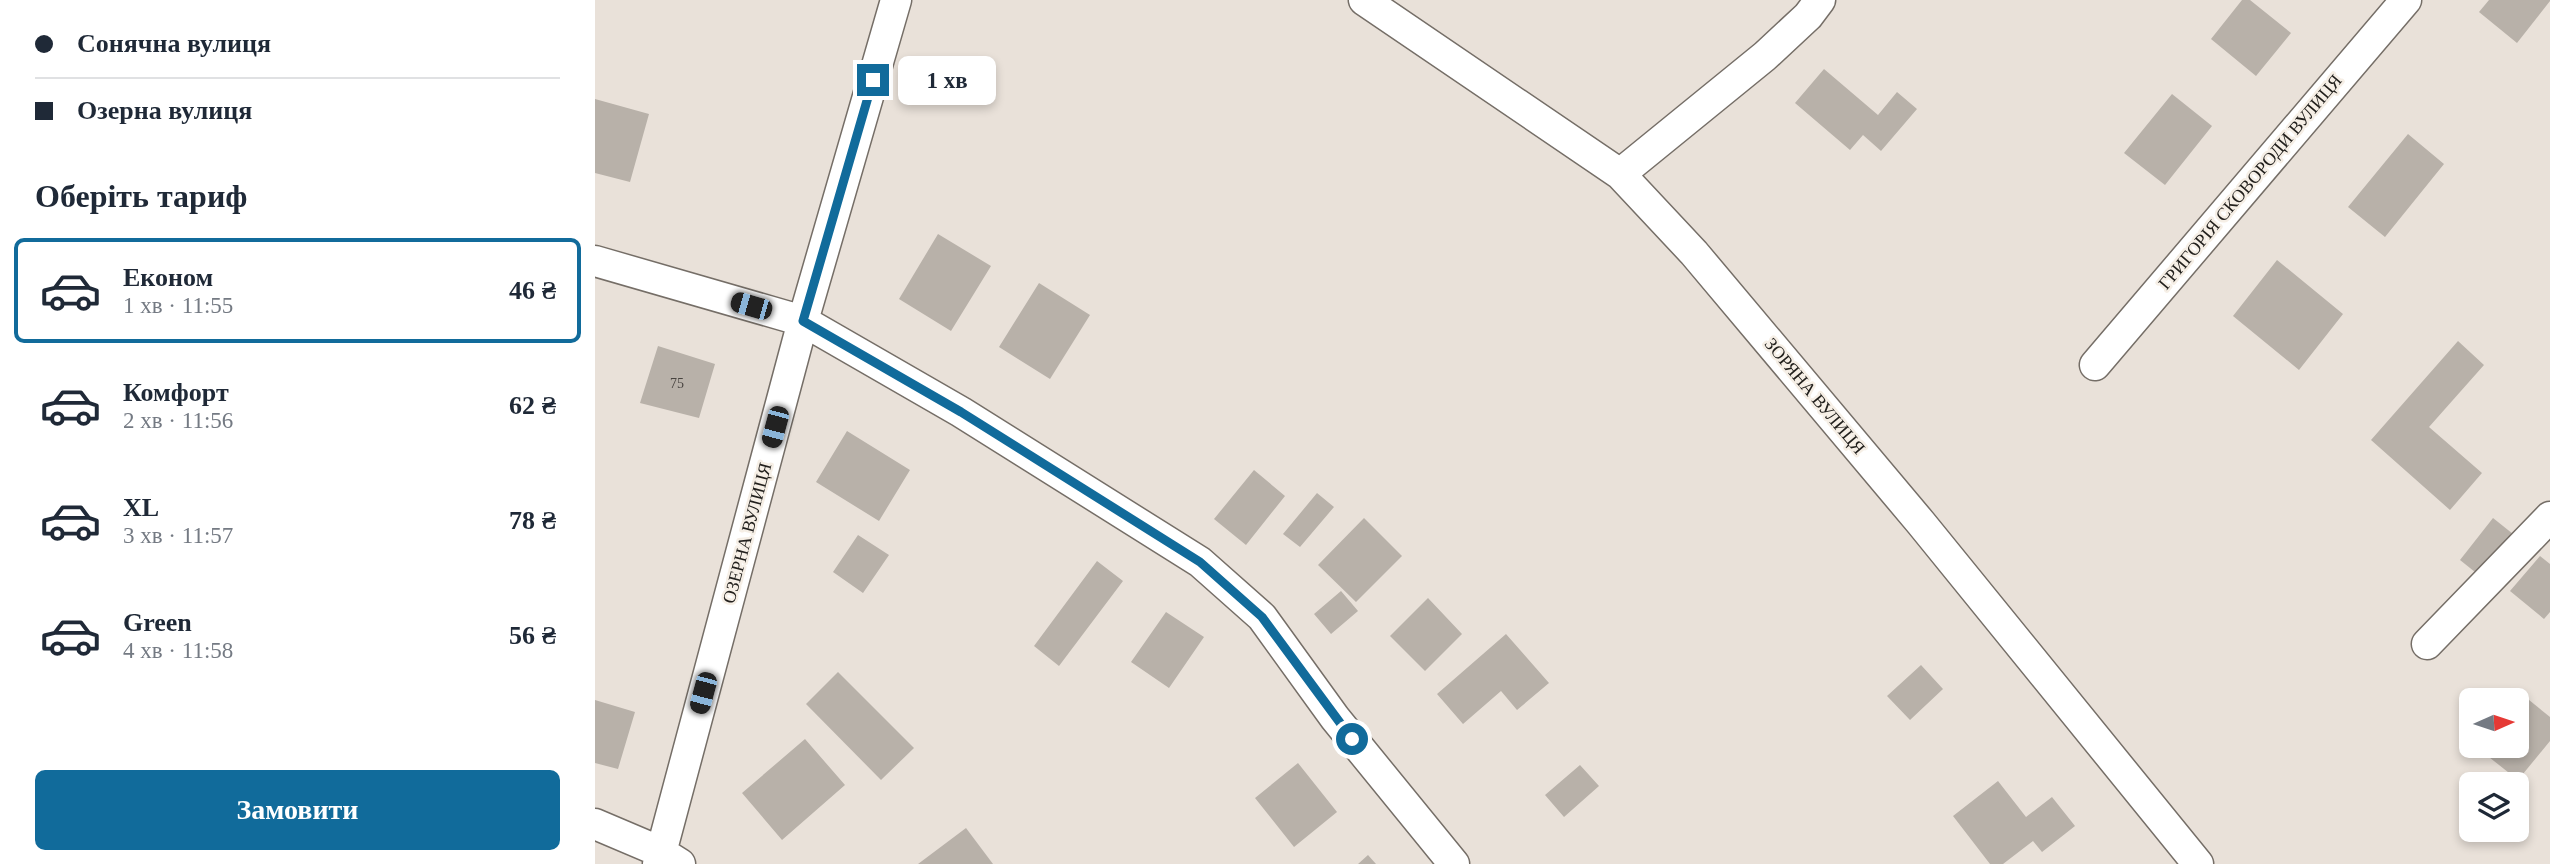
<!DOCTYPE html>
<html lang="uk">
<head>
<meta charset="utf-8">
<style>
  :root { --surface:#fff; --page:#f2f2f3; --text:#1f2937; --muted:#747a83; --line:#e0e1e3; --accent:#116b9b }
  body { margin:0; font-family:"Times New Roman",serif; background:var(--page); color:var(--text); height:100vh; display:flex; flex-direction:column; font-size:26px; white-space:nowrap }
  * { box-sizing:border-box; margin:0 }
  p { font-size:23px; color:var(--muted) }
  .icon { flex:none; width:38px; height:38px; fill:none; stroke:currentColor; stroke-width:2; stroke-linecap:round; stroke-linejoin:round }
  .map { position:relative; flex:1; overflow:hidden }
  .drawer { display:flex; flex-direction:column; background:var(--surface); width:595px }
  .drawer>* { flex:none }
  .hud { display:grid; align-content:center; height:154px; padding:0 35px; background:var(--surface) }
  .needle { width:46px; rotate:87deg }
  .tools { position:absolute; left:1864px; top:688px; display:grid; gap:14px }
  .tools a { display:grid; place-items:center; width:70px; height:70px; border-radius:10px; background:var(--surface); box-shadow:0 4px 10px #0003; font-size:35px }
  .end { position:absolute; width:32px; height:32px; margin:-16px; border:9px solid #116b9b; background:#fff; box-shadow:0 0 0 4px #fff }
  .from { border-radius:50% }
  .bubble { position:absolute; height:49px; border-radius:10px; background:var(--surface); box-shadow:0 4px 10px #0003; font-size:23px; font-weight:700; line-height:49px; text-align:center }
  .car { position:absolute; width:21px; height:42px; margin:-21px -10px; border-radius:9px; box-shadow:0 0 5px 2px #0007; background:linear-gradient(#222 24%,#8ab4d8 0 40%,#222 0 76%,#8ab4d8 0 86%,#222 0) }
  .hud b { display:flex; align-items:center; gap:24px; height:66px; font-size:26px }
  .hud b+b { border-top:2px solid var(--line) }
  .hud i { width:18px; height:18px; background:var(--text) }
  ul { padding:0; list-style:none }
  li { display:flex; align-items:center; gap:21px; height:105px; margin:0 14px 10px; padding:0 21px; border:4px solid transparent; border-radius:10px }
  li div { flex:1 }
  li b { display:block; font-size:26px }
  li em { font-style:normal; font-weight:700 }
  li.current { border-color:var(--accent) }
  li>.icon { width:63px; height:63px; stroke-width:1.5 }
  h2 { padding:0 35px; font-size:32px; line-height:84px }
  .button { display:flex; gap:14px; margin-top:auto; padding:14px 35px }
  .button a { flex:1; height:80px; border-radius:10px; background:var(--accent); color:#fff; font-size:28px; font-weight:700; line-height:80px; text-align:center }
  main { display:flex; flex:1; min-height:0 }
  .map>svg:first-child { display:block }
</style>
</head>
<body>
<main>
<section class="drawer">
<div class="hud">
<b><i class="from"></i>Сонячна вулиця</b>
<b><i></i>Озерна вулиця</b>
</div>
<h2>Оберіть тариф</h2>
<ul>
<li class="current"><svg class="icon" aria-label="car" viewBox="0 0 24 24"><path d="M5 17H2v-5l4-1 3-4h7l3 4 3 1v5h-3M9 17h6M6 11h13"/><circle cx="7" cy="17" r="2"/><circle cx="17" cy="17" r="2"/></svg><div><b>Економ</b><p>1 хв · 11:55</p></div><em>46 ₴</em></li>
<li><svg class="icon" aria-label="car" viewBox="0 0 24 24"><path d="M5 17H2v-5l4-1 3-4h7l3 4 3 1v5h-3M9 17h6M6 11h13"/><circle cx="7" cy="17" r="2"/><circle cx="17" cy="17" r="2"/></svg><div><b>Комфорт</b><p>2 хв · 11:56</p></div><em>62 ₴</em></li>
<li><svg class="icon" aria-label="car" viewBox="0 0 24 24"><path d="M5 17H2v-5l4-1 3-4h7l3 4 3 1v5h-3M9 17h6M6 11h13"/><circle cx="7" cy="17" r="2"/><circle cx="17" cy="17" r="2"/></svg><div><b>XL</b><p>3 хв · 11:57</p></div><em>78 ₴</em></li>
<li><svg class="icon" aria-label="car" viewBox="0 0 24 24"><path d="M5 17H2v-5l4-1 3-4h7l3 4 3 1v5h-3M9 17h6M6 11h13"/><circle cx="7" cy="17" r="2"/><circle cx="17" cy="17" r="2"/></svg><div><b>Green</b><p>4 хв · 11:58</p></div><em>56 ₴</em></li>
</ul>
<div class="button"><a>Замовити</a></div>
</section>
<div class="map">
<svg width="1955" height="864" viewBox="0 0 1955 864">
  <rect width="100%" height="100%" fill="#e9e1d9"/>
  <path fill="#b8b1a9" d="M1647,0H1655L1696,33L1661,76L1616,39Z
    M1894,0H1955V1L1922,43L1884,12Z
    M1229,69L1283,115L1302,92L1322,109L1286,151L1268,135L1255,150L1200,103Z
    M1577,94L1617,126L1570,185L1529,153Z
    M0,99L54,114L35,182L0,173Z
    M1813,134L1849,164L1790,237L1753,207Z
    M343,234L396,266L356,331L304,299Z
    M1682,260L1748,314L1704,370L1638,316Z
    M444,283L495,315L455,379L404,347Z
    M1863,341L1889,365L1834,427L1887,473L1855,510L1776,440Z
    M63,346L120,364L104,418L45,403Z
    M252,431L315,470L284,521L221,482Z
    M659,470L690,496L651,545L619,519Z
    M722,493L739,507L705,547L688,534Z
    M769,518L807,556L761,602L723,565Z
    M1898,518L1923,538L1890,580L1865,560Z
    M263,535L294,555L268,593L238,572Z
    M1945,556L1955,564V612L1949,619L1915,591Z
    M502,561L528,581L464,666L439,646Z
    M746,591L763,611L736,634L719,614Z
    M833,598L867,634L830,671L795,636Z
    M571,612L609,637L574,688L536,662Z
    M911,634L954,683L922,710L906,691L868,724L842,694Z
    M1326,665L1348,689L1315,720L1292,696Z
    M243,672L319,748L286,780L211,704Z
    M1923,691L1955,717V741L1923,780L1880,746H1922V700H1915Z
    M0,700L40,712L23,769L0,763Z
    M210,739L250,785L187,840L147,793Z
    M703,763L742,812L699,847L660,798Z
    M985,765L1004,786L969,817L950,795Z
    M1403,781L1431,817L1457,797L1480,826L1447,852L1438,841L1408,864H1395L1358,816Z
    M371,828L398,864H323Z
    M773,855L781,864H763Z"/>
  <g fill="none" stroke-linecap="round" stroke-linejoin="round">
    <g stroke="#756e67" stroke-width="33">
      <path id="minor" d="M769,0L1025,174L1099,253L1326,523L1603,864
        M1025,174L1170,56L1213,16L1225,0
        M0,261L208,321L366,412L605,562L667,617L740,718L859,864
        M1500,365L1811,0
        M1832,644L1955,517
        M0,824L66,852L85,864
        M63,864L208,321L301,0"/>
    </g>
    <use href="#minor" stroke="#fff" stroke-width="30"/>
  </g>
  <g fill="none" stroke-linecap="round" stroke-linejoin="round">
    <path stroke="#116b9b" stroke-width="9" d="M278,80L208,321L366,412L605,562L667,617L757,739"/>
  </g>
  <g text-anchor="middle" stroke-width="5" stroke-linejoin="round" paint-order="stroke">
    <g font-size="14" fill="#484440">
      <text x="82" y="388">75</text>
    </g>
    <g font-size="18" fill="#22201d" stroke="#f6efe6">
      <text transform="translate(1655 182) rotate(-50)" y="6">ГРИГОРІЯ СКОВОРОДИ ВУЛИЦЯ</text>
      <text transform="translate(1220 396) rotate(50)" y="6">ЗОРЯНА ВУЛИЦЯ</text>
      <text transform="translate(152 533) rotate(-75)" y="6">ОЗЕРНА ВУЛИЦЯ</text>
    </g>
  </g>
</svg>
<div class="tools">
<a><svg class="needle" viewBox="-14 -14 28 28"><path d="M0-13l5 13h-10z" fill="#e53935"/><path d="M0 13l5-13h-10z" fill="#747a83"/></svg></a>
<a><svg class="icon" aria-label="layers" viewBox="0 0 24 24"><path d="M12 4l9 5-9 5-9-5zM3 14l9 5 9-5"/></svg></a>
</div>
<i class="end from" style="left:757px;top:739px"></i>
<i class="end" style="left:278px;top:80px"></i>
<div class="bubble" style="left:303px;top:56px;width:98px">1 хв</div>
<i class="car" style="left:156px;top:306px;rotate:286deg"></i>
<i class="car" style="left:180px;top:427px;rotate:195deg"></i>
<i class="car" style="left:108px;top:693px;rotate:195deg"></i>
</div>
</main>
</body>
</html>
